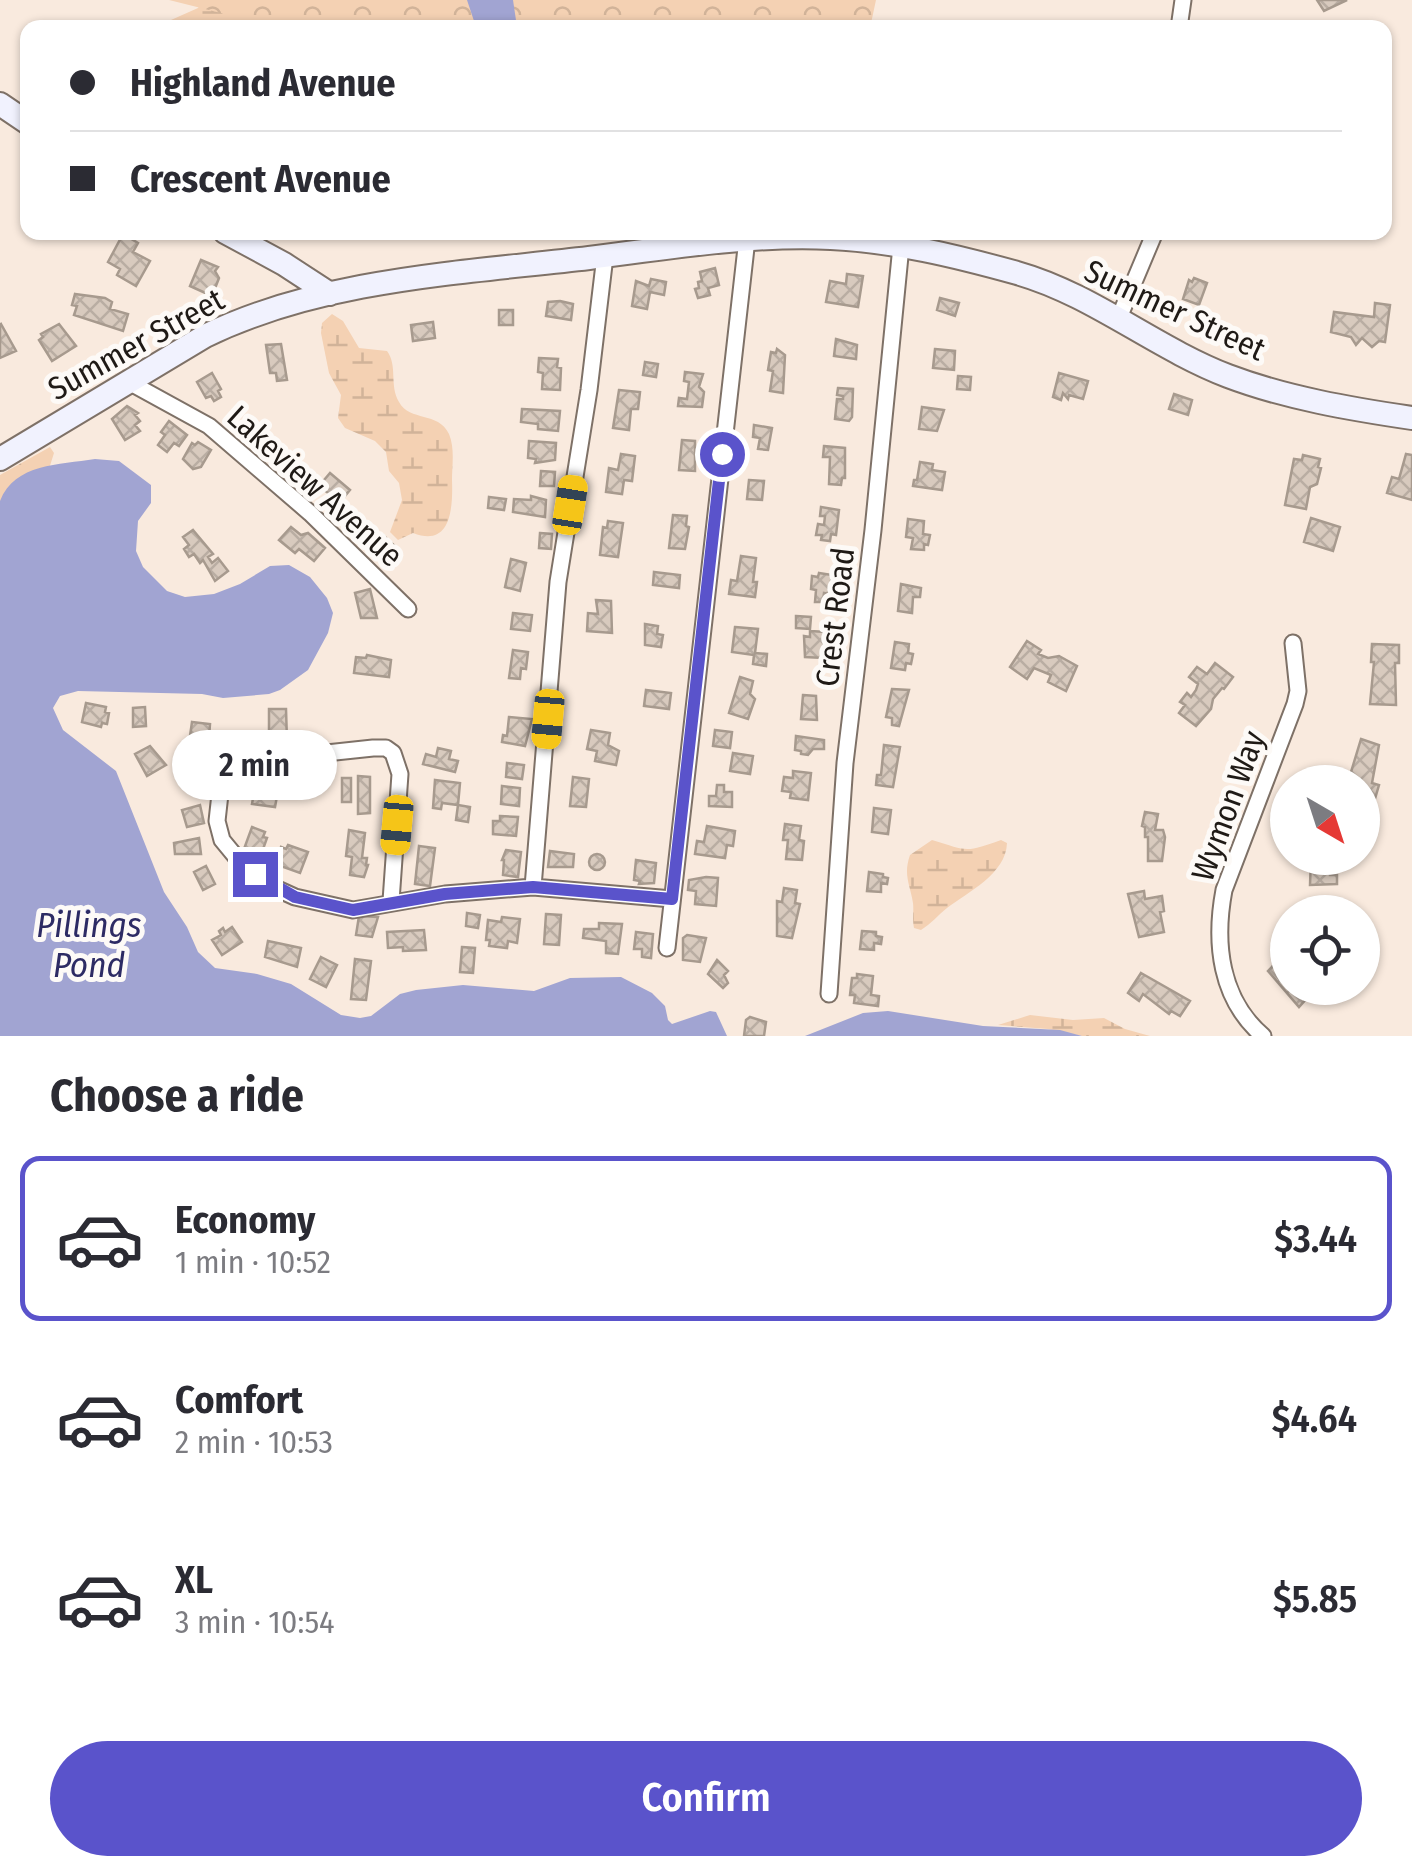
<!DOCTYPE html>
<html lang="en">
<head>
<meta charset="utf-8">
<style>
  :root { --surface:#fff; --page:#f7f7f7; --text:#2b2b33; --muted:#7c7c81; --line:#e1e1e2; --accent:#5a53cb }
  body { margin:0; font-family:"Fira Sans Condensed",sans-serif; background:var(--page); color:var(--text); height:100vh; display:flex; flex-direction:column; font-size:38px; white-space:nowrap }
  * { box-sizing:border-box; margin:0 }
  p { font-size:32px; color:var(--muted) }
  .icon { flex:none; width:55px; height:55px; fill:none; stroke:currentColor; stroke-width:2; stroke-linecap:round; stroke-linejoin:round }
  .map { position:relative; height:1036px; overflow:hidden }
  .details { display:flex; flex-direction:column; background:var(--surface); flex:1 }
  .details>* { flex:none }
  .banner { position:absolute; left:20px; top:20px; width:1372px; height:220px; border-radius:20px; box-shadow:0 2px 8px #0004; display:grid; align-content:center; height:220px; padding:0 50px; background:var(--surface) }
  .needle { width:65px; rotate:141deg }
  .tools { position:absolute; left:1270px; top:765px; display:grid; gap:20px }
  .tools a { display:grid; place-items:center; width:110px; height:110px; border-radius:50%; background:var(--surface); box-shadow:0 2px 8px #0004; font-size:50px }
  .end { position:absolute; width:45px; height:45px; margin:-22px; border:12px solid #5a53cb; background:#fff; box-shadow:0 0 0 5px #fff }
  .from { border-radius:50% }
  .bubble { position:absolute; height:70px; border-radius:35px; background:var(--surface); box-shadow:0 2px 8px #0004; font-size:32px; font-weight:600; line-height:70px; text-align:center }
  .car { position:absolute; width:30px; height:60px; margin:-30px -15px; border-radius:12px; box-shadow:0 0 8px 2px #0007; background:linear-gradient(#f5c518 24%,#345 0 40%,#f5c518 0 76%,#345 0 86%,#f5c518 0) }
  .banner b { display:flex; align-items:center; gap:35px; height:95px; font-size:38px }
  .banner b+b { border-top:2px solid var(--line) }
  .banner i { width:25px; height:25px; background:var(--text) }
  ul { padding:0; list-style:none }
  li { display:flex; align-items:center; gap:30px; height:165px; margin:0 20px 15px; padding:0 30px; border:5px solid transparent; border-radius:20px }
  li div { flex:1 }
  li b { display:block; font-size:38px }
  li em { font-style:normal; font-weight:600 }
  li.active { border-color:var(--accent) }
  li>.icon { width:90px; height:90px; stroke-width:1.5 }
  h2 { padding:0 50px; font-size:45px; line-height:120px }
  .button { display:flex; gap:20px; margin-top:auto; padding:20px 50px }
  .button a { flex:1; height:115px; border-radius:60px; background:var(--accent); color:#fff; font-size:40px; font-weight:600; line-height:115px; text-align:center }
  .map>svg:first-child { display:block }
</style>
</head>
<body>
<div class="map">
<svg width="1412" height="1036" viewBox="0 0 1412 1036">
  <defs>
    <pattern id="wetland-marsh" width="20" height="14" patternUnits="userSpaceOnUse" patternTransform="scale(2.5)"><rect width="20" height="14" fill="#f4d1b3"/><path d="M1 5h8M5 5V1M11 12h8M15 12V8" fill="none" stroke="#d1b399"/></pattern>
    <pattern id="park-crowns" width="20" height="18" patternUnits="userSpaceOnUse" patternTransform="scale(2.5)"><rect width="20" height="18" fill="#f4d1b3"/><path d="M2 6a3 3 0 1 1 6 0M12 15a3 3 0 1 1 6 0" fill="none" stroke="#d1b399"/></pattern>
    <pattern id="building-cross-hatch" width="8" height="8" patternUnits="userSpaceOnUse" patternTransform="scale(2.5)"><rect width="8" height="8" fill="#d8cabe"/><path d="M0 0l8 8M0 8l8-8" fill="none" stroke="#b9ada3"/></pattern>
  </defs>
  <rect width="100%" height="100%" fill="#f9eade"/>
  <path fill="url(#wetland-marsh)" d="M203,0L476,28H153L198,8Z
    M332,314L343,321L359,348L387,351C398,366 389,385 399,402C410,422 438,411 449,434C455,448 452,466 452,480C453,508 451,548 413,533L398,540L390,532L402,500L399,483L389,471L386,452L375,441L345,428L338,418L341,395L329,373L321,333L322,323Z
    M932,840C968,851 965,853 1001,840L1007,843C1006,874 968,892 947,908C938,915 931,924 921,930L914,928C912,920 914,912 913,903C910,884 903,875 910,855Z
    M1030,1015L1073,1020L1104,1018L1125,1029L1150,1036H1082L1048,1029L998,1025Z"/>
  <path fill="url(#park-crowns)" d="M169,0H876L870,28H281Z
    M50,447L54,453L48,472L0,506V475Z"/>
  <path fill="#a1a4d2" d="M467,0H513L517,27H476Z
    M95,459L119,461L151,485V503L138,521L136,551L143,567L167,591L185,597L214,594L240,584L270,566L289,565L310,577L327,598L333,613L328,633L308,670L280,690L269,694L223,698L202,694L78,691L60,696L53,708L63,730L116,771L164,892L187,927L198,952L215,968L257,974L291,984L341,1015L360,1018L371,1016L400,994L416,990L463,985L534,991L570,978L621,977L652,993L665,1006L668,1020L672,1024L710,1011L716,1012L727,1036H0V501C15,463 59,465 95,459Z
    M888,1011L983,1026L1060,1030L1082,1036H805L863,1013Z"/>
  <path fill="url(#building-cross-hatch)" stroke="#a79a8e" stroke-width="2.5" d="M1317,0H1347L1324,11Z
    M123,234L138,243L133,252L150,261L136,286L117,275L120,269L108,262Z
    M201,260L218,267L215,271L219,278L212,296L190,286Z
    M715,268L719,285L708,288L710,295L698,298L695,289L699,288L698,282L702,281L700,272Z
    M847,274L863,276L858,307L826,302L830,281L846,284Z
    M1194,278L1207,283L1199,305L1183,299L1189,280L1192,282Z
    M651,279L666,282L664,295L650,292L647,309L632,306L636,281L649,286Z
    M75,294L105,298L112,302L110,309L128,314L123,331L74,315L77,306L72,305Z
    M940,298L959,303L955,316L937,310Z
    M560,301L573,304L571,320L546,316L548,302Z
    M1375,303L1390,305L1385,342L1379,341L1372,347L1362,338L1356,345L1351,337L1331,332L1334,312L1374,317Z
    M499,310H513V325H499Z
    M433,322L435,338L413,341L411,325Z
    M1,324L16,351L0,358V325Z
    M59,324L76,346L52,361L39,340L43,337L41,334Z
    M836,339L857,345L856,359L834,356Z
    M281,344L287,380L277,381L276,373H270L266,345Z
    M777,349L785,355L783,393L770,391L773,371L768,370L771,352L776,353Z
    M935,349L955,351L954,370L933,368Z
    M539,358L558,359L557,367L561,368L560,390L542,389L543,373L538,372Z
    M645,362L658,364L656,377L643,375Z
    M685,372L703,374L699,387L704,392L702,407L678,406L679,398L687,399L689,382L684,381Z
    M212,373L221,389L218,391L221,397L214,401L211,396L206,398L197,382Z
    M1059,373L1088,381L1083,399L1069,395L1068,399L1063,393L1061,400L1053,397Z
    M958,376L971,377L970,390L957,389Z
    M838,388L853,389L852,417L849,421L835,419L837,399H843V396L837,395Z
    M619,390L640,392L638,409H631L629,430L613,428Z
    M1174,394L1192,400L1188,415L1169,409Z
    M127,406L138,413L135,415L140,421L135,425L140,431L125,440L112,419Z
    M922,407L944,410L937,431L919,429Z
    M522,409L560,411L558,431L538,429V424L521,422Z
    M169,421L187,435L179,446L174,443L167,452L158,445L165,435L161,432Z
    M754,425L772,428L768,450L758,449L760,438L753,437Z
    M271,436L281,446L268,459L253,445L260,437L265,442Z
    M682,440L695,441V471L679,470Z
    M529,441L556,443L555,460L535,463L536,459L528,458Z
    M198,442L211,450L201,467L193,469L183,459L192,443L195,445Z
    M824,446L845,448V478H842L841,485L829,484L830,457H823Z
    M621,454L635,456L632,481L624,480L622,494L606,492L609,468L618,470Z
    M1406,454L1412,455V500L1387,493L1392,477L1399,479Z
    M1303,455L1320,459L1318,467L1321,468L1317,484L1310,487L1306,509L1285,505L1294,459L1302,460Z
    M920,462L933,464L932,470L945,472L942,490L913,486L914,480H917Z
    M541,471L555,472L554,486H540Z
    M330,473L350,490L340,502L319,486Z
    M749,480L764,481L762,500L747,499Z
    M531,496L546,500L545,517L513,512L514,499L531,500Z
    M489,497L506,499L504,510L488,508Z
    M821,507L839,510L836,535L831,534L830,541L821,540L822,535H816L818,524L824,525L825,516H820Z
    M673,515L687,516L686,526L689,527L685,549L669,548Z
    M1311,518L1340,527L1333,551L1304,542Z
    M908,519L924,521L923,534L930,535L928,545L924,544V550L911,549L913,538L906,537Z
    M608,521L623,523L618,557L600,555L603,527L607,528Z
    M291,527L301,535L308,533L325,548L314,561L299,549L295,553L279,540Z
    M193,530L213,554L208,557L212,563L218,558L228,571L215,581L203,560L200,563L194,554L189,557L184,549L189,545L183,537Z
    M540,533L552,534L551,549L539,548Z
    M383,535L399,550L388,562L372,546Z
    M741,556L756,558L753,582H757L755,597L729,594L731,580L737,581Z
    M511,559L526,563L520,591L505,587Z
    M654,572L680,575L679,588L653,585Z
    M819,573L832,575L831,581H835L830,594L824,593L823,602H815L816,590L811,589L812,576L818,577Z
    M901,584L921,588L920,597H913L912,613L898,611Z
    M370,589L377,618H361L355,593Z
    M596,600L611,601L612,633L587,631L588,613L598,614Z
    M513,613L532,615L530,631L511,629Z
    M796,616L811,617L810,629L796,628Z
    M645,624L658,626L657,634L663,635L661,647L645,645Z
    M735,627L758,629L755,653L767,654L766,666L753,664L754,655L732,652Z
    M810,631L826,632L828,647H824L823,658L805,657L804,636L810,637Z
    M1027,641L1041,650L1038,654L1048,658L1059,656L1077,666L1066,691L1048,682L1051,675L1034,668L1027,679L1010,667Z
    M895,642L909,644L908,653L913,654L911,664L906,663L905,670L891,668Z
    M1372,644L1399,645V663H1395L1396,705L1370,704L1374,662H1371Z
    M513,650L528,652L526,669L521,668L520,679L509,678Z
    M367,655L391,660L389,677L354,673L356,657L366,658Z
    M1215,663L1233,677L1224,689L1222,688L1213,699L1211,709L1196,726L1179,713L1185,705L1180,702L1187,693L1191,697L1196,690L1198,684L1189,677L1197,667L1207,674Z
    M740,677L753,681L750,694L755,699L748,719L729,713Z
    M892,689L909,690L899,726L892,725V718L886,717Z
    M646,690L671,693L669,709L644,706Z
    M803,695L816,696L817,720L801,719Z
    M86,703L106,707L105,712L109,713L107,724L102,723L101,727L82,722Z
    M145,707L146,726L133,727V708Z
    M269,709H286L287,741H269Z
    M509,717L532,719L525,746L502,742L503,735L507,736Z
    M192,722L210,724L209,738L190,736Z
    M591,730L610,733L608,745L619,751L616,765L595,761L597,751L587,749Z
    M715,730L732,732L730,748L713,746Z
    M796,736L824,740V749H813L808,755L801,754V751L795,750Z
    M1361,739L1379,745L1372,783L1379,785L1374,802L1362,799V782H1348Z
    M884,745L900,747L893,787L876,785L877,775H881Z
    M150,746L166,765L147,776L135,754Z
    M438,748L451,751L449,759L458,761L455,772L423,764L426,754L436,757Z
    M733,753L753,756L750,774L730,771Z
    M507,763L524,765L522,779L506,777Z
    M793,771L811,773L808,800L790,798L791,792L782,791L784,777L793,778Z
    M358,776L370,777V813L358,814Z
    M573,777L589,779L586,807L570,806Z
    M342,778H351V802H342Z
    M435,780L460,783L458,805L442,803L441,809L433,808Z
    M256,781L279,785L275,807L252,804Z
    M717,785H724V792H732V807L709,806V796H716Z
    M502,786L520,788L519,806L501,804Z
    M200,805L204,823L187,827L182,810Z
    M458,805L470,807L468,822L456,820Z
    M874,808L891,810L888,834L872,832Z
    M1145,812L1158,814L1155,830H1163L1165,837L1162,861H1148V837H1145V827L1142,826Z
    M500,816L518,817L516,836L493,834V821H500Z
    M785,824L801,826L799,840L804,841L802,860L786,859L788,840H783Z
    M707,826L735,831L733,846L727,845L725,858L695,854L697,841L704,842Z
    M252,827L265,832L263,837L267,838L261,855L244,849Z
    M349,830L365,833L362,858H367L366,865H368L364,877L350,875L352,857L346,856Z
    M199,838L201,854H175L174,843Z
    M288,845L308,852L300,873L275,864L281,847L286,849Z
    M419,846L435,848L430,886L415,884Z
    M506,850L521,852L518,877L503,875L504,860H502Z
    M550,851L574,854L573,867H548Z
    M589 862a8 8 0 1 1 16 0a8 8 0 1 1-16 0Z
    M1311,858H1334V861H1329L1330,875H1337V884L1310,885Z
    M636,860L656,863L654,883L639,884L640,881L634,880Z
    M206,866L215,884L203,890L194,872Z
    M869,872L883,874V877L888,878L887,884L881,883V892L867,891Z
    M706,877L718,878L716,906L695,904L696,891L688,890L689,880Z
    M784,888L797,890L795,903L800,904L792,938L777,936V901L782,902Z
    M1144,891L1145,899L1162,896L1164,911L1160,912L1164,932L1139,937L1128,894Z
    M467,913L480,915L478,928L466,926Z
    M546,914L561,915L559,945L544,944Z
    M359,916L378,917L372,937L356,935Z
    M502,917L520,919L517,943L508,941L507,948L489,946L490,940H486L488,920L501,922Z
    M599,923L622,924L618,954L606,953V941L583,938L584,929H599Z
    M232,927L242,942L222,955L212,940L221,935L219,931L223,928L225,932Z
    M424,930L426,950L403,951V947L388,948L387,932Z
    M862,931L876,932V936L882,937L881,944L874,943V950L860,949Z
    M636,932L653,934L651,958L642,957V949H634Z
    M687,935L706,938L700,962L683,960V938Z
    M268,941L301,948L297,967L265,957Z
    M462,947L475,948L473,973L460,972Z
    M1284,954L1288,957V988H1316L1299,1007L1268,971Z
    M321,957L337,965L326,987L310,979Z
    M355,959L371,961L366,1000L351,999Z
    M717,960L728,971L724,975L728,983L723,988L708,974Z
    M1141,973L1190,1001L1180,1016L1171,1011L1169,1014L1143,994L1139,1001L1128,993Z
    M857,974L873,976L871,995L879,996L878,1006L854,1003L855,995H850L852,978H857Z
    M750,1017L766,1022L764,1036H744L746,1020Z"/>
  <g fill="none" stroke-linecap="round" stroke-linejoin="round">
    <g stroke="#7e7167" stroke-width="19">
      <path id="minor" d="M1179,28L1183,0
        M1118,320L1155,232
        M127,381L209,426L310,513L408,609
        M533,887L558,582L589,390L605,256
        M391,901L400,774L393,753L386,748H373L251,761L239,770L220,794L217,821L222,840L236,857L273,887L295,897L353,910L445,894L533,887L672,899
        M667,948L747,239
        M829,994L845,763L873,530L901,246
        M1263,1036C1220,999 1214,943 1224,890L1295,704L1298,691L1293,643"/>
    </g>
    <g stroke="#7e7167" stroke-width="26">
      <path id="secondary" d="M0,104L28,123
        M225,232L284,264L330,294
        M0,459L205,336C322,279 462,273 589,258C669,248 750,234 831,238C894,241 956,256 1017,273C1092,294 1155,348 1228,376C1286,398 1351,409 1412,418"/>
    </g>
    <use href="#minor" stroke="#fff" stroke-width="15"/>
    <use href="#secondary" stroke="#f1f2fe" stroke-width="22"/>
  </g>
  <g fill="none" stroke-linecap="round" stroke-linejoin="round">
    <path stroke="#5a53cb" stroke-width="12" d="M255,874L295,897L353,910L445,894L533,887L672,899L722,454"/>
  </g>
  <g text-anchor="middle" stroke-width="10" stroke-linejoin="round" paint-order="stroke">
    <g font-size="32" fill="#1f1a16" stroke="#fdfaf7">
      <text transform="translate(1175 310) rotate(25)" y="11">Summer Street</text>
      <text transform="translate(136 344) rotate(-29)" y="11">Summer Street</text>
      <text transform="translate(315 486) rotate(42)" y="11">Lakeview Avenue</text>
      <text transform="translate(835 617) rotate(-83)" y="11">Crest Road</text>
      <text transform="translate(1228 806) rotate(-70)" y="11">Wymon Way</text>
    </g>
    <g font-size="35" font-style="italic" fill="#2d2b64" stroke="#fdfaf7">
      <text x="89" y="937">Pillings<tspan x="89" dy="40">Pond</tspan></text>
    </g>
  </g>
</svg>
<div class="tools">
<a><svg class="needle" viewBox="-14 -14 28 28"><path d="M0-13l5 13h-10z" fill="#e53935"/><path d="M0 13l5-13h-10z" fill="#7c7c81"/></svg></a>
<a><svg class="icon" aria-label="locate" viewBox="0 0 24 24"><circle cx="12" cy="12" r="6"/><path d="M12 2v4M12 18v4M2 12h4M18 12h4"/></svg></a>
</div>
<i class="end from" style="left:722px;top:454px"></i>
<i class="end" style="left:255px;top:874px"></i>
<div class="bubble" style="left:172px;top:730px;width:165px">2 min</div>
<i class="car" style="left:570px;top:505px;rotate:9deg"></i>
<i class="car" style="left:548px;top:719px;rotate:185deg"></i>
<i class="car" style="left:397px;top:825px;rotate:185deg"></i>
<div class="banner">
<b><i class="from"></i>Highland Avenue</b>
<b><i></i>Crescent Avenue</b>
</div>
</div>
<section class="details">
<h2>Choose a ride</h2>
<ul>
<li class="active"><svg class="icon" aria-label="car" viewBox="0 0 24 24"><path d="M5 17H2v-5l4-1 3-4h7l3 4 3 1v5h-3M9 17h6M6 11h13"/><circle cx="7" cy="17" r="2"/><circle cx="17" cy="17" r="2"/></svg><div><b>Economy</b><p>1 min · 10:52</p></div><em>$3.44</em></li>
<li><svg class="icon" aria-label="car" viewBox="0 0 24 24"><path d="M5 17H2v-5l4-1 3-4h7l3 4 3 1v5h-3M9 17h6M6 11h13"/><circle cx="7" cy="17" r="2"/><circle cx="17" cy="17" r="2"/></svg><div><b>Comfort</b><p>2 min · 10:53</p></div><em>$4.64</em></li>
<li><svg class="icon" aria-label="car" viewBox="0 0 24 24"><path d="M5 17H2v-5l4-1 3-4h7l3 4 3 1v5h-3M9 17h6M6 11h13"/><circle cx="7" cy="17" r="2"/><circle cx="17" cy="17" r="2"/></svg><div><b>XL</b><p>3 min · 10:54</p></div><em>$5.85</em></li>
</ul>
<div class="button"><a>Confirm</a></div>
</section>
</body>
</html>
